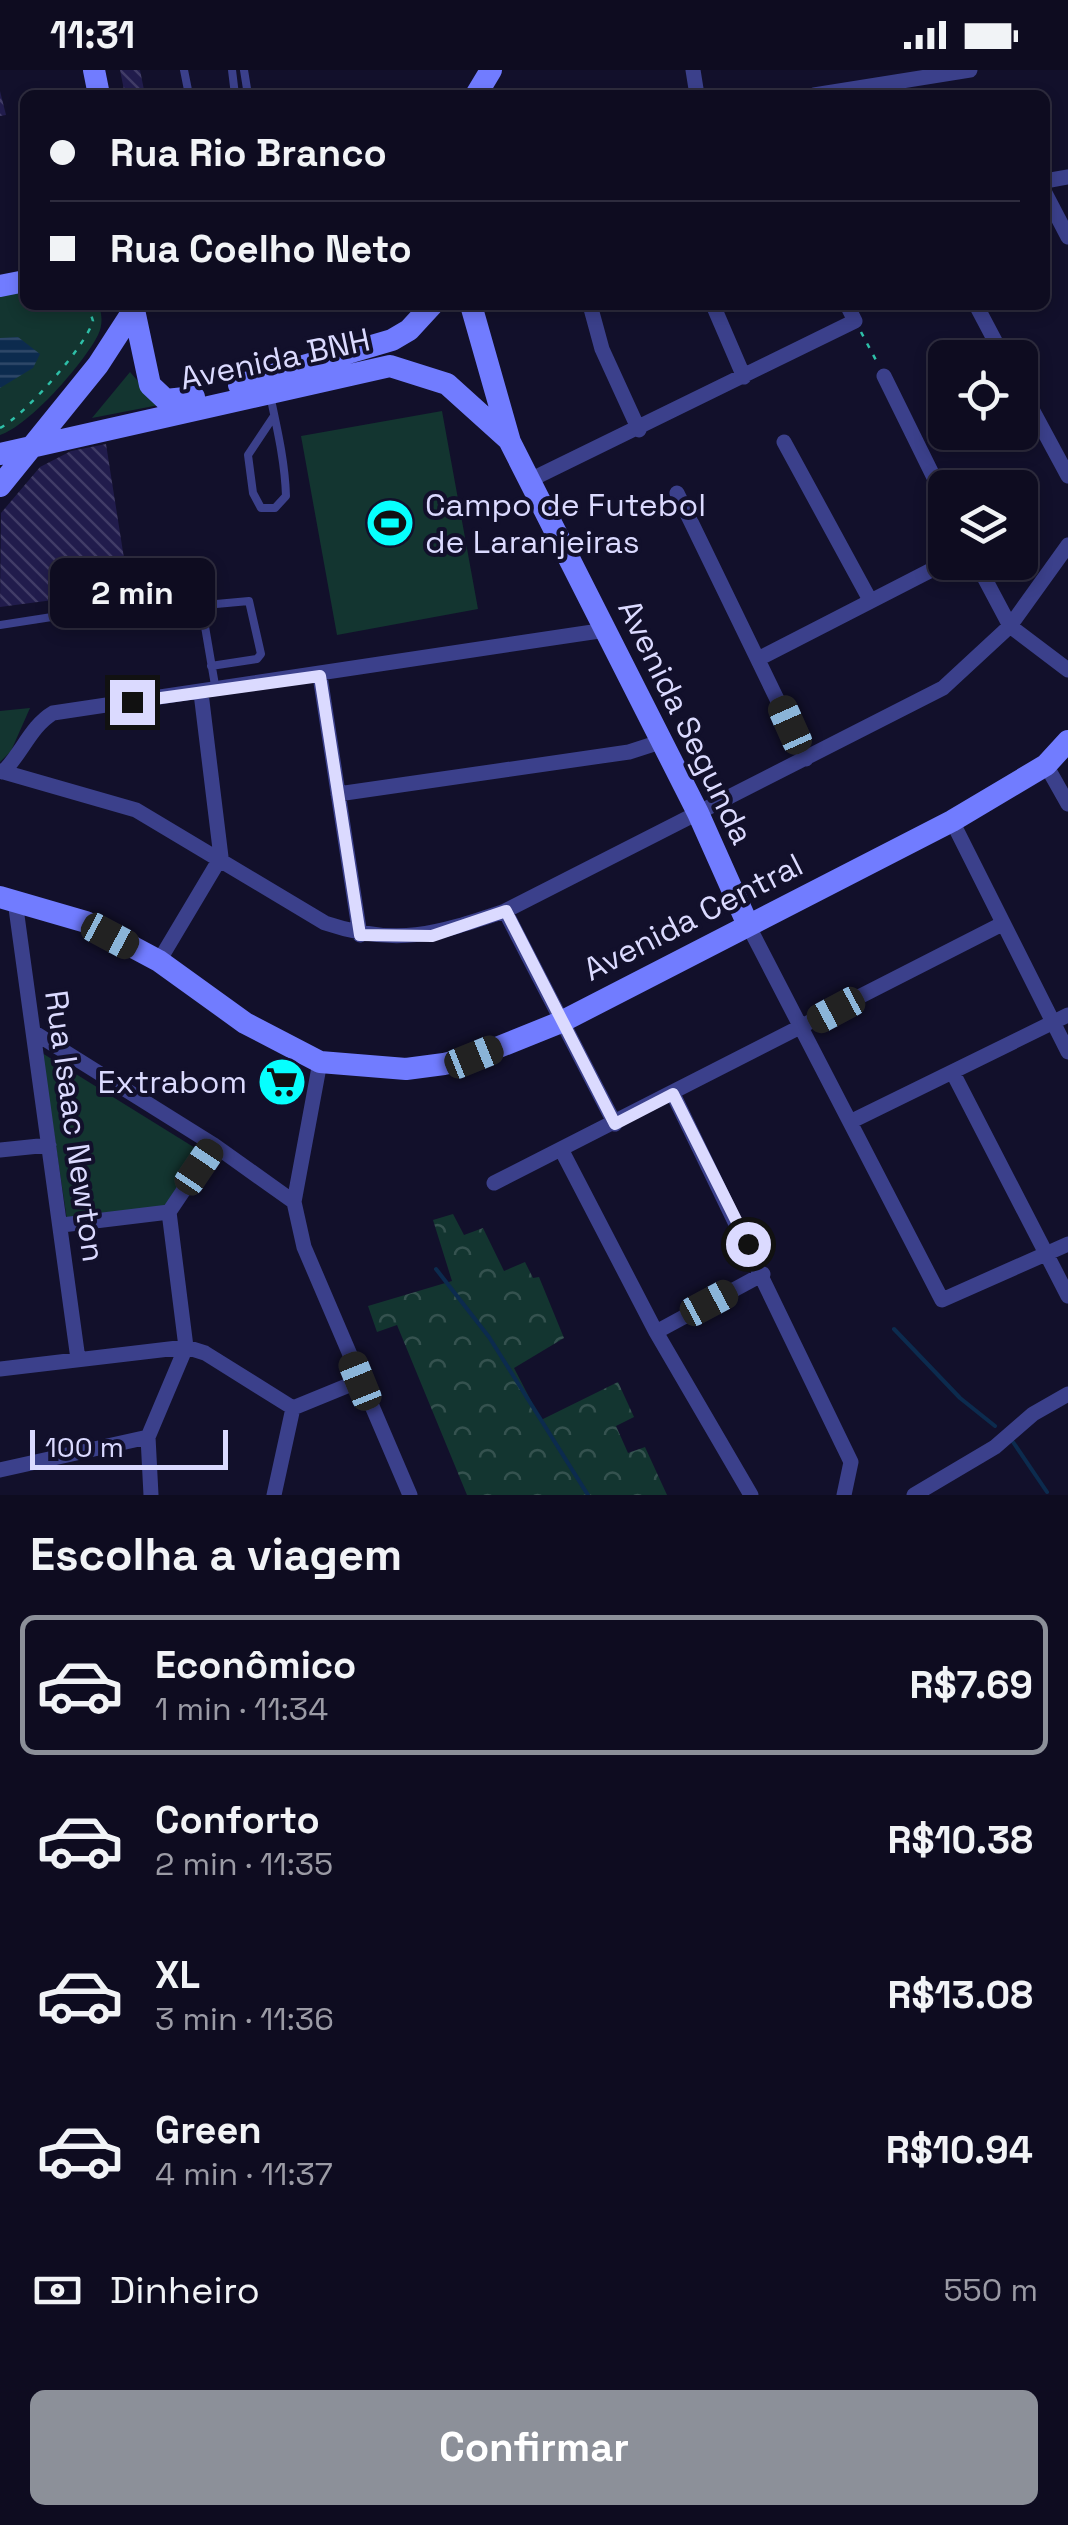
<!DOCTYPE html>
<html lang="pt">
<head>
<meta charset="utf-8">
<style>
  :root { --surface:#0e0c20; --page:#171529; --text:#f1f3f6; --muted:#9b9ba5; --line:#2e2c3e; --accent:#8c9099 }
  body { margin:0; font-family:"Space Grotesk",sans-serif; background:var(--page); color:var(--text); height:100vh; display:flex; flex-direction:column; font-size:38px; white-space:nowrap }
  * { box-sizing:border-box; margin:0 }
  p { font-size:32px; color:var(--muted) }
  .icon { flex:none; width:55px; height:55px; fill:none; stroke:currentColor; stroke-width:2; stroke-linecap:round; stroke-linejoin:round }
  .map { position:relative; height:1425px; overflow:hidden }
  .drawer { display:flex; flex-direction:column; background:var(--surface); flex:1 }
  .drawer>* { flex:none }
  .hud { position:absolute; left:20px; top:20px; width:1030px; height:220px; border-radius:15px; box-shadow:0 5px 15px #0003,0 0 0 2px var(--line); display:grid; align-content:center; height:220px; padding:0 30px; background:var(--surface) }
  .fabs { position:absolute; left:928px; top:270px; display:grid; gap:20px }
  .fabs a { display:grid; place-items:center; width:110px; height:110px; border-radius:15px; background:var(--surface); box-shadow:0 5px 15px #0003,0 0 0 2px var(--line); font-size:50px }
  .scale { position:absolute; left:30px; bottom:25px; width:198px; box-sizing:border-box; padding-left:10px; border:5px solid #dbdaff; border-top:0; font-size:28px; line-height:35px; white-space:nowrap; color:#dbdaff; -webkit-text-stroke:8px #12102b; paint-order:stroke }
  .end { position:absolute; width:45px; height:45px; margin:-22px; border:12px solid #dbdaff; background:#111; box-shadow:0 0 0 5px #111 }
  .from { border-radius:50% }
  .bubble { position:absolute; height:70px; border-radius:15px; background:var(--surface); box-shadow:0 5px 15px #0003,0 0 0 2px var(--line); font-size:32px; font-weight:800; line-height:70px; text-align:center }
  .car { position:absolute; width:30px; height:60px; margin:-30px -15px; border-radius:12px; box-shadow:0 0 8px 2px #0007; background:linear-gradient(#222 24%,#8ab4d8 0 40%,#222 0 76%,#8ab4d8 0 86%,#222 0) }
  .hud b { display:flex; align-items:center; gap:35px; height:95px; font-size:38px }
  .hud b+b { border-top:2px solid var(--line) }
  .hud i { width:25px; height:25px; background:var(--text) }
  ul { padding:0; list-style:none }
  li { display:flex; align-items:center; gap:30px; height:140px; margin:0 20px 15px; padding:0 10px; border:5px solid transparent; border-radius:15px }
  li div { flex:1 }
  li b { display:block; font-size:38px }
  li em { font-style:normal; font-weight:800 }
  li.on { border-color:var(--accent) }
  li>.icon { width:90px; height:90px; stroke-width:1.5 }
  h2 { padding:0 30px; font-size:45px; line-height:120px }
  .pay { display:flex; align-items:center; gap:25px; height:110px; padding:0 30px; font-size:38px }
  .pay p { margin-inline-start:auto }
  .cta { display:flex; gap:20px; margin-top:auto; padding:20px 30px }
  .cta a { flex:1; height:115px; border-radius:15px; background:var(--accent); color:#fff; font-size:40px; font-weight:800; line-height:115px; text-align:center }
  .status { display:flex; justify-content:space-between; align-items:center; height:70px; padding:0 50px; background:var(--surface); direction:ltr }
  .status svg { height:28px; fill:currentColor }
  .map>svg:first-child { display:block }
</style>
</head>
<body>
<div class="status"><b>11:31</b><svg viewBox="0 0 49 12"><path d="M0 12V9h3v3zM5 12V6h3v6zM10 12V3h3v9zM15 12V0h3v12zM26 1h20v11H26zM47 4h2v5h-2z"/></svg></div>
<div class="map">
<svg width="1068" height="1425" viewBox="0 0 1068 1425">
  <defs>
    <pattern id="forest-crowns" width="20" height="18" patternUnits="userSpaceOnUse" patternTransform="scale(2.5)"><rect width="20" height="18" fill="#133530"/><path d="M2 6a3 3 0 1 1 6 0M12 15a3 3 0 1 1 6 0" fill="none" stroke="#35524f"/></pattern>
    <pattern id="water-rules" width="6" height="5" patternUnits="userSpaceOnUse" patternTransform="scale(2.5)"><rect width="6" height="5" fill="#0c2b4e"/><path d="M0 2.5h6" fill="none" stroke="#2f4969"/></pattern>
    <pattern id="building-back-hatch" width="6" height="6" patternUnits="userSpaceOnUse" patternTransform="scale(2.5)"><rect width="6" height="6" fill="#211c4c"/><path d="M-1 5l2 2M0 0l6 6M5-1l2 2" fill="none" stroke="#413c67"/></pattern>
  </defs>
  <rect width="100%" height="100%" fill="#12102b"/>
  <path fill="#133530" d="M25,220V235H99C102,245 103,255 98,265C84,293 29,356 0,365V226Z
    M130,302L159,335L92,348Z
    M442,341L478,539L337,565L301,366Z
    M30,638L11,681L0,692V641Z
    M42,983L200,1081L164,1140L67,1150Z"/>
  <path fill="url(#forest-crowns)" d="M453,1144L464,1165L483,1158L504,1201L525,1192L533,1208L539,1207L564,1268L514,1298L541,1350L618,1312L634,1347L616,1356L628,1383L645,1377L667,1425H467L397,1255L377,1262L368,1236L452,1211L433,1150Z"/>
  <path fill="url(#water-rules)" d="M18,267L40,284L33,298L0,318V268Z"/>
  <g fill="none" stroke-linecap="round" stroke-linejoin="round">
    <path stroke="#0c2b4e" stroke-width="4" d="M436,1199L489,1267L588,1425
      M894,1259L960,1328L995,1356
      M1013,1372L1047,1422"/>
  </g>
  <path fill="url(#building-back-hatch)" d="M120,0H140L145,25H125Z
    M0,21L6,45L0,46Z
    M106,374L129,520L0,537L1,443L40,397L71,381Z"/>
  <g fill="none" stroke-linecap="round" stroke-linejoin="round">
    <path stroke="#2ebfa8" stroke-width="2.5" stroke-dasharray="5 8" stroke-linecap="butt" d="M861,262L878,294
      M0,358C24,346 86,276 93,251L88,235"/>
    <path stroke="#3b408b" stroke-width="8" d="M184,0L189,25
      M232,0L235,25
      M244,0L248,25
      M270,325C277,358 285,392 286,426L275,438H261L253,423L248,385L274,346
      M0,555L142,533
      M211,596L257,589L261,584L249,531L205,535L202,539L216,621"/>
    <path stroke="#3b408b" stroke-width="15" d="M693,0L697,25
      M814,25L970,0
      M1045,111L1068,107
      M1045,123L1068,167
      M590,235L602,279L639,360
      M713,235L744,307
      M976,235L1004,288
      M884,306L945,430
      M1020,317L1068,406
      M784,372L870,530
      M530,410L855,251L847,235
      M677,423L806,689
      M976,492L1010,556L1068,600
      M760,588L947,492
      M320,606L360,865
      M201,623L221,787
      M1046,695L1068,734
      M0,701L136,740L325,853C396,877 437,864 505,841L943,618L1010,556L1068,475
      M3,702C22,683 31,656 53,643L606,560
      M338,724L629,682L660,672
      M952,751L1068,982
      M15,831L78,1289
      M505,841L615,1054
      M748,855L942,1230L1068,1174
      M159,891L221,787
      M35,963L214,1075L294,1132
      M320,992L294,1132L304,1177L410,1425
      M953,1003L1068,1226
      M673,1024L851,1392L844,1425
      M852,1051L1068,945
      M0,1080L49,1075
      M562,1081L656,1262L751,1425
      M494,1113L1002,854
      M62,1155L169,1142
      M656,1262L763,1204
      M0,1299L186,1277L205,1283L293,1338
      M293,1338L359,1311
      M0,1400L148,1367
      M151,1425L148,1367L186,1277L169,1142L214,1075
      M274,1425L293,1338
      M914,1425L995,1377L1033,1344L1068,1324"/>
    <path stroke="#717cff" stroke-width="22" d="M94,0L99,25
      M476,25L491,0
      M0,216L25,211
      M133,235L150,315L166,330L194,327
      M471,235L510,372L698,743L748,855
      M239,315L392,270L409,260L432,235
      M0,384L390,296L447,314L508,369
      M0,416L98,295L133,241
      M0,827L86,852L159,891L245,953L320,992L406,999L444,994L474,987L561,952L952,751L1046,695L1068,671"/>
  </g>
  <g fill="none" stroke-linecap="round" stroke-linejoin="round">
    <path stroke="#dbdaff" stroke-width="12" d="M132,632L320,606L360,865L432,866L506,841L615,1054L673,1024L748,1174"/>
  </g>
  <defs>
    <g id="stadium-disc" transform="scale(2.5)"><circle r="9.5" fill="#06fffe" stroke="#12102b"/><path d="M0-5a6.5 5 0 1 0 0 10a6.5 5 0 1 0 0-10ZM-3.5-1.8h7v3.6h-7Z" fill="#111"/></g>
    <g id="supermarket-disc" transform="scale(2.5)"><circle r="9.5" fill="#06fffe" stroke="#12102b"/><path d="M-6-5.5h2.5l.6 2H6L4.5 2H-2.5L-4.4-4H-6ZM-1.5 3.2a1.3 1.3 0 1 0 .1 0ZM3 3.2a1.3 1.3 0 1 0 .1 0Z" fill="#111"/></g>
  </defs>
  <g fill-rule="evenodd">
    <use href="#stadium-disc" x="390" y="453"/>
    <use href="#supermarket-disc" x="282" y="1012"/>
  </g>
  <g text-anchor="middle" stroke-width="8" stroke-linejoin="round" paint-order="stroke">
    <g font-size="32" fill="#dbdaff" stroke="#12102b">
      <text transform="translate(275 289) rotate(-12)" y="11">Avenida BNH</text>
      <text transform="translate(686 652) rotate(64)" y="11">Avenida Segunda</text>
      <text transform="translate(693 847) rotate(-27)" y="11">Avenida Central</text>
      <text transform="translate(75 1056) rotate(82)" y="11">Rua Isaac Newton</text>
    </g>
    <g font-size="32" fill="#dbdaff" stroke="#12102b" text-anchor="start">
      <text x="425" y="446">Campo de Futebol<tspan x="425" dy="37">de Laranjeiras</tspan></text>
      <text x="247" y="1023" text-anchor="end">Extrabom</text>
    </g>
  </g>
</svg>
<div class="fabs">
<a><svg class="icon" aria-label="locate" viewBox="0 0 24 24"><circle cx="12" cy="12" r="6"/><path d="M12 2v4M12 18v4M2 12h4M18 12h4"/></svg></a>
<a><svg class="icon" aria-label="layers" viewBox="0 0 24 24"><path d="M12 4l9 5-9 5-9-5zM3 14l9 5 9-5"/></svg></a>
</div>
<div class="scale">100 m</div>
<i class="end from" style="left:748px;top:1174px"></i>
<i class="end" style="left:132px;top:632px"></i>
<div class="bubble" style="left:50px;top:488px;width:165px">2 min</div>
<i class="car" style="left:790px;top:655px;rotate:336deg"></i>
<i class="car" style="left:110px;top:866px;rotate:118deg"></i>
<i class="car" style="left:836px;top:940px;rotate:242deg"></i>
<i class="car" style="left:474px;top:987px;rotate:68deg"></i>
<i class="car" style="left:199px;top:1097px;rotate:34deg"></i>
<i class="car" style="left:709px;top:1233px;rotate:62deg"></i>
<i class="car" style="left:360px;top:1311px;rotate:338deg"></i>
<div class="hud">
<b><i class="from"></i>Rua Rio Branco</b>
<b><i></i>Rua Coelho Neto</b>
</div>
</div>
<section class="drawer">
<h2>Escolha a viagem</h2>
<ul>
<li class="on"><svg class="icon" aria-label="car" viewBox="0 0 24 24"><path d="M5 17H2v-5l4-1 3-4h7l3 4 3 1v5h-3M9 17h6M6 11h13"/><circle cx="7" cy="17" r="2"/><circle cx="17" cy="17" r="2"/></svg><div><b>Econômico</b><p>1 min · 11:34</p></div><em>R$7.69</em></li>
<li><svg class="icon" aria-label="car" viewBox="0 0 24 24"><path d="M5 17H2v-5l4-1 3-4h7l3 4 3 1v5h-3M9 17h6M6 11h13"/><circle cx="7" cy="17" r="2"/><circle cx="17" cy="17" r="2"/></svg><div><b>Conforto</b><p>2 min · 11:35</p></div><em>R$10.38</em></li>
<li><svg class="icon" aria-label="car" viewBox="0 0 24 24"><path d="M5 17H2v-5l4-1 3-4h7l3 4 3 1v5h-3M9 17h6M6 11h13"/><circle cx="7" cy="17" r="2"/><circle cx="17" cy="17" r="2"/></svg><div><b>XL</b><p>3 min · 11:36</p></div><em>R$13.08</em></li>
<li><svg class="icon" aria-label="car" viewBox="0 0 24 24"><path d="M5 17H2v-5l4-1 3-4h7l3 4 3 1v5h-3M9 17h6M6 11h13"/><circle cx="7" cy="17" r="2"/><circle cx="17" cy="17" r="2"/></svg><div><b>Green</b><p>4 min · 11:37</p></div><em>R$10.94</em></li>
</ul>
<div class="pay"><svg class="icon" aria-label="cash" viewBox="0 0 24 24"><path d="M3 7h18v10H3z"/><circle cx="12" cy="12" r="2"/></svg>Dinheiro<p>550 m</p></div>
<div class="cta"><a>Confirmar</a></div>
</section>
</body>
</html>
